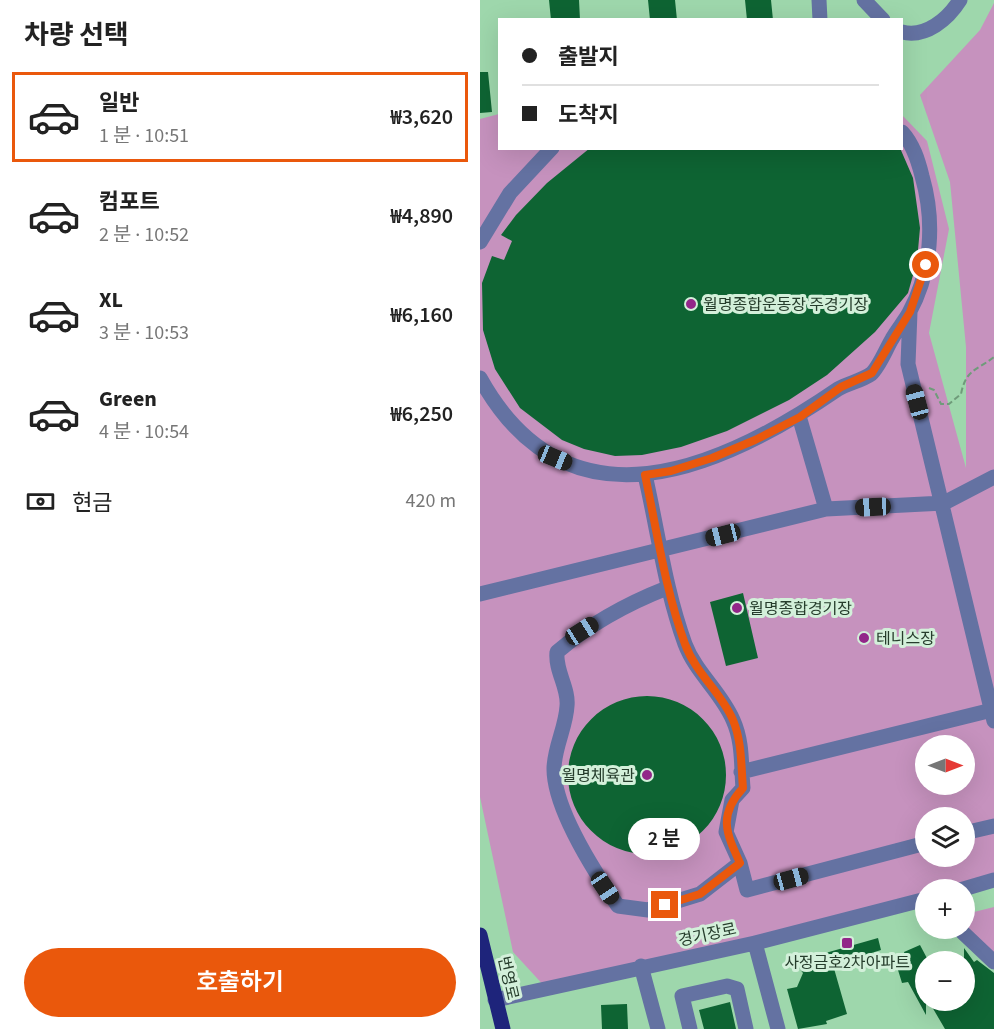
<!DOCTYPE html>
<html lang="ko">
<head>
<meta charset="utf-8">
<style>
  :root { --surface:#fff; --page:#f2f2f2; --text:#222; --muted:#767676; --line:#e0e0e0; --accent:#ea580c }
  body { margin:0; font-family:"Source Sans 3","Noto Sans KR",sans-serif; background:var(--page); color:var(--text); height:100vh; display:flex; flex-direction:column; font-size:22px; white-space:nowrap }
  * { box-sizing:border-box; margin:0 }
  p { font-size:20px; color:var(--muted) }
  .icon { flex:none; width:33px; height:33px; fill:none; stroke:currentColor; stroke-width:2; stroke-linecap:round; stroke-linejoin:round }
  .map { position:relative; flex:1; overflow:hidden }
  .sheet { display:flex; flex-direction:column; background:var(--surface); width:480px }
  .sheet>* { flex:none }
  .guide { position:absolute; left:18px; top:18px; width:405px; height:132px; border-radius:0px; box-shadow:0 6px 24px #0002; display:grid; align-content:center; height:132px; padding:0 24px; background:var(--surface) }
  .needle { width:39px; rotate:90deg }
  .fabs { position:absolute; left:435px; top:735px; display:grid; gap:12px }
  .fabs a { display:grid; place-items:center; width:60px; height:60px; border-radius:50%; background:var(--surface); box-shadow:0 6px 24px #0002; font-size:30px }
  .end { position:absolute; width:27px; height:27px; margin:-14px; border:8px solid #ea580c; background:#fff; box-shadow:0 0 0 3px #fff }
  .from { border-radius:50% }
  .bubble { position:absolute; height:42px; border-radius:21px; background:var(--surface); box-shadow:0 6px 24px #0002; font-size:20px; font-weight:600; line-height:42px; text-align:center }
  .car { position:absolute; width:18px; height:36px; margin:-18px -9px; border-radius:8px; box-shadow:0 0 4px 2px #0007; background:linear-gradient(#222 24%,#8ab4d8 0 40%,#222 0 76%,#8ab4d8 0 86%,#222 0) }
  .guide b { display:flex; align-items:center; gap:21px; height:57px; font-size:22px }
  .guide b+b { border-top:2px solid var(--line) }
  .guide i { width:15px; height:15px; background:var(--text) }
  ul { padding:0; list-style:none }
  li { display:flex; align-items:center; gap:18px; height:90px; margin:0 12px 9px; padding:0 12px; border:3px solid transparent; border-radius:0px }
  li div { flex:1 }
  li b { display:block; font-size:22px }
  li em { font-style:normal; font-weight:600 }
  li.active { border-color:var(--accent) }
  li>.icon { width:54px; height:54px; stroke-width:1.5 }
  h2 { padding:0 24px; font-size:27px; line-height:72px }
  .pay { display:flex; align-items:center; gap:15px; height:66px; padding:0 24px; font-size:22px }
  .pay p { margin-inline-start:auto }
  .primary-button { display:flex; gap:12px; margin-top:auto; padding:12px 24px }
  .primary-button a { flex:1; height:69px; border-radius:36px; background:var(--accent); color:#fff; font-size:24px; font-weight:600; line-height:69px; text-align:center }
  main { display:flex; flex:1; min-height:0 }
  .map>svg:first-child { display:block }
</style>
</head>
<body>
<main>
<section class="sheet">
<h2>차량 선택</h2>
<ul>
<li class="active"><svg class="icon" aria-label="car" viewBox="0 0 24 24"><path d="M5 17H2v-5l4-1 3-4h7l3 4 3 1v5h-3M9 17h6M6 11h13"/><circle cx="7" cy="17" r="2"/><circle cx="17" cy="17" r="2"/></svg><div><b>일반</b><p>1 분 · 10:51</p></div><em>₩3,620</em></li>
<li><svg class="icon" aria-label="car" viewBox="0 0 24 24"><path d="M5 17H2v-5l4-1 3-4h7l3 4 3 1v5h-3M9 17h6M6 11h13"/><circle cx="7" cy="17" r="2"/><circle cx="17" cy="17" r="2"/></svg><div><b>컴포트</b><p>2 분 · 10:52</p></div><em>₩4,890</em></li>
<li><svg class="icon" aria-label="car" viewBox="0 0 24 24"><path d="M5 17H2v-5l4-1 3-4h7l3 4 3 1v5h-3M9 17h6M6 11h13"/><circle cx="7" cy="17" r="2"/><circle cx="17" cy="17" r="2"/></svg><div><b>XL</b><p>3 분 · 10:53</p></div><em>₩6,160</em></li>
<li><svg class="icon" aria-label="car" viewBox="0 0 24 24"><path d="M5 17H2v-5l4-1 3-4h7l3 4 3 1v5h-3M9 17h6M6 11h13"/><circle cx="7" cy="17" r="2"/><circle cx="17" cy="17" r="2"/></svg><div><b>Green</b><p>4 분 · 10:54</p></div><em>₩6,250</em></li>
</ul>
<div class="pay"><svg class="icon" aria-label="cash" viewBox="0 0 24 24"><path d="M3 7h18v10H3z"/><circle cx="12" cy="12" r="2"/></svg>현금<p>420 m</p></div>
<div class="primary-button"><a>호출하기</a></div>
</section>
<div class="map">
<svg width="514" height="1029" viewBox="0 0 514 1029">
  <rect width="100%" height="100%" fill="#9ed7ac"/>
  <path fill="#c692be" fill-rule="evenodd" d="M514,3V880L480,889L446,890L445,899L67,989L33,952L0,797V119L19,114L20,148H422V115L447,141L469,229L449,333L486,468V347L470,182L440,95L500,30ZM446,746H484V784H446ZM446,818H484V856H446Z
    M514,907V953L485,928L486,914Z"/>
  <path fill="#0e6433" d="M69,0H99L100,20H71Z
    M168,0H195L197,20H170Z
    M265,0H291L293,20H267Z
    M0,72H8L12,112L0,113Z
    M110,148H420L433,178L440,228L437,261L428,293L395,332L347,375L309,400L247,431L201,447L162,455L135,456L104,449L82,440L40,408L15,369L3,330L2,283L12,256L24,260L32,241L21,235L36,215L67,183Z
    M263,593L278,658L246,666L230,602Z
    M88 775a79 79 0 1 1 158 0a79 79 0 1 1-158 0Z
    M398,938L401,950L353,965L367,1014L346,1021L347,1024L318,1029L307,989L317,987L323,973L314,962Z
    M440,945L449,962H446V968L440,971L446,980V1015L428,982L422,983L418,970L428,967L424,952Z
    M484,948L494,962L497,960L514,973V1029H465L448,1000H484Z
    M250,1002L256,1029H224L219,1010Z
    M147,1004L148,1029H122L121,1005Z"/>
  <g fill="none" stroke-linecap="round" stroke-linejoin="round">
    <path stroke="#6f9b7a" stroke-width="2" stroke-dasharray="6 3" stroke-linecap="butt" d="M449,388L454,390L461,404H469L481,394C486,369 496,371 514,357"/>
    <path stroke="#6472a2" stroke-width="15" d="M339,0L340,20
      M384,0L403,20
      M422,32C446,38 468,19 480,0
      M0,242L30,193L72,148
      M430,312L428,364L514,721
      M0,378C88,537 240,470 358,389C368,383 381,381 391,374C399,367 406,349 412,339C417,330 424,322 429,313C452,271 455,221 442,176C438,160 433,144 422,132
      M319,416L346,509
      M165,475C178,531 185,589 205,644C216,673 241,692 253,720C263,742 261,765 263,788L252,800L246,832L260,863L267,890L446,843
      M187,588C146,604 111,623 77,652C75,671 89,688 87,706C86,727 74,748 74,769C74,809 116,874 138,906L168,910L220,894L260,863
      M0,594L346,509L464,503L514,477
      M261,772L512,710
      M484,833L514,826
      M480,890L514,880
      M478,928L514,962
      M275,943L298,1029
      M161,966L178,1029
      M15,1000L275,943L446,899
      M210,1029L202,996L247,986L257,989L266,1029"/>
    <path stroke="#1e247b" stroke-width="15" d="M0,935L23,1029"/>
  </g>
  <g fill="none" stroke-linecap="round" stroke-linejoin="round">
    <path stroke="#ea580c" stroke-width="8" d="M185,905L220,894L260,863C246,833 238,815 263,788C261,765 262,742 253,720C241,692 216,674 205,644C185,589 177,531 165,475L191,471L232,458L275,440L320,417L361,387L392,373L430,312L446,265"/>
  </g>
  <g fill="#922689" stroke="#d3f0da" stroke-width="2">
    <circle cx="211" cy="304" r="6"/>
    <circle cx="257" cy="608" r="6"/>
    <circle cx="384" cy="638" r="6"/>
    <circle cx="167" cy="775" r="6"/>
    <rect x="361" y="937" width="12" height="12" rx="3"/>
  </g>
  <g text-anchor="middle" stroke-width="6" stroke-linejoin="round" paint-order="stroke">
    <g font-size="16" fill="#263d2c" stroke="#d3f0da" text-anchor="start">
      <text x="223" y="310">월명종합운동장 주경기장</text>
      <text x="269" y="614">월명종합경기장</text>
      <text x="396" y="644">테니스장</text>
      <text x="155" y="781" text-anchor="end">월명체육관</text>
      <text x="367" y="968" text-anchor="middle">사정금호2차아파트</text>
    </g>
    <g font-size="16" fill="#263d2c" stroke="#d3f0da">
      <text transform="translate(227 934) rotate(-12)" y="6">경기장로</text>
      <text transform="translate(29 978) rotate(77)" y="6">번영로</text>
    </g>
  </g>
</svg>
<div class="fabs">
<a><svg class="needle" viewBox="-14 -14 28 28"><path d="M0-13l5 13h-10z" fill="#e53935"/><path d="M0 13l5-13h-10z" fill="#767676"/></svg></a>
<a><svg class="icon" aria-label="layers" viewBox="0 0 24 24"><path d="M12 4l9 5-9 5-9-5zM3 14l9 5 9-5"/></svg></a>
<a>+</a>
<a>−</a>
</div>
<i class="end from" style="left:446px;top:265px"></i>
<i class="end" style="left:185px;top:905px"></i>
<div class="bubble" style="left:148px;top:818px;width:72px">2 분</div>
<i class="car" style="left:437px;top:402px;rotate:345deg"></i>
<i class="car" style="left:75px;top:458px;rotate:112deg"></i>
<i class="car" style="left:393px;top:507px;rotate:267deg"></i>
<i class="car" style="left:243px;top:535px;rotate:256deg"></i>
<i class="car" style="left:102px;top:631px;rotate:58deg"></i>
<i class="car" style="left:311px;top:879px;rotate:75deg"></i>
<i class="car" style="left:125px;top:888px;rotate:146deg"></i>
<div class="guide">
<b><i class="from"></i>출발지</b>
<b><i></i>도착지</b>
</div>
</div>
</main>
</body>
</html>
